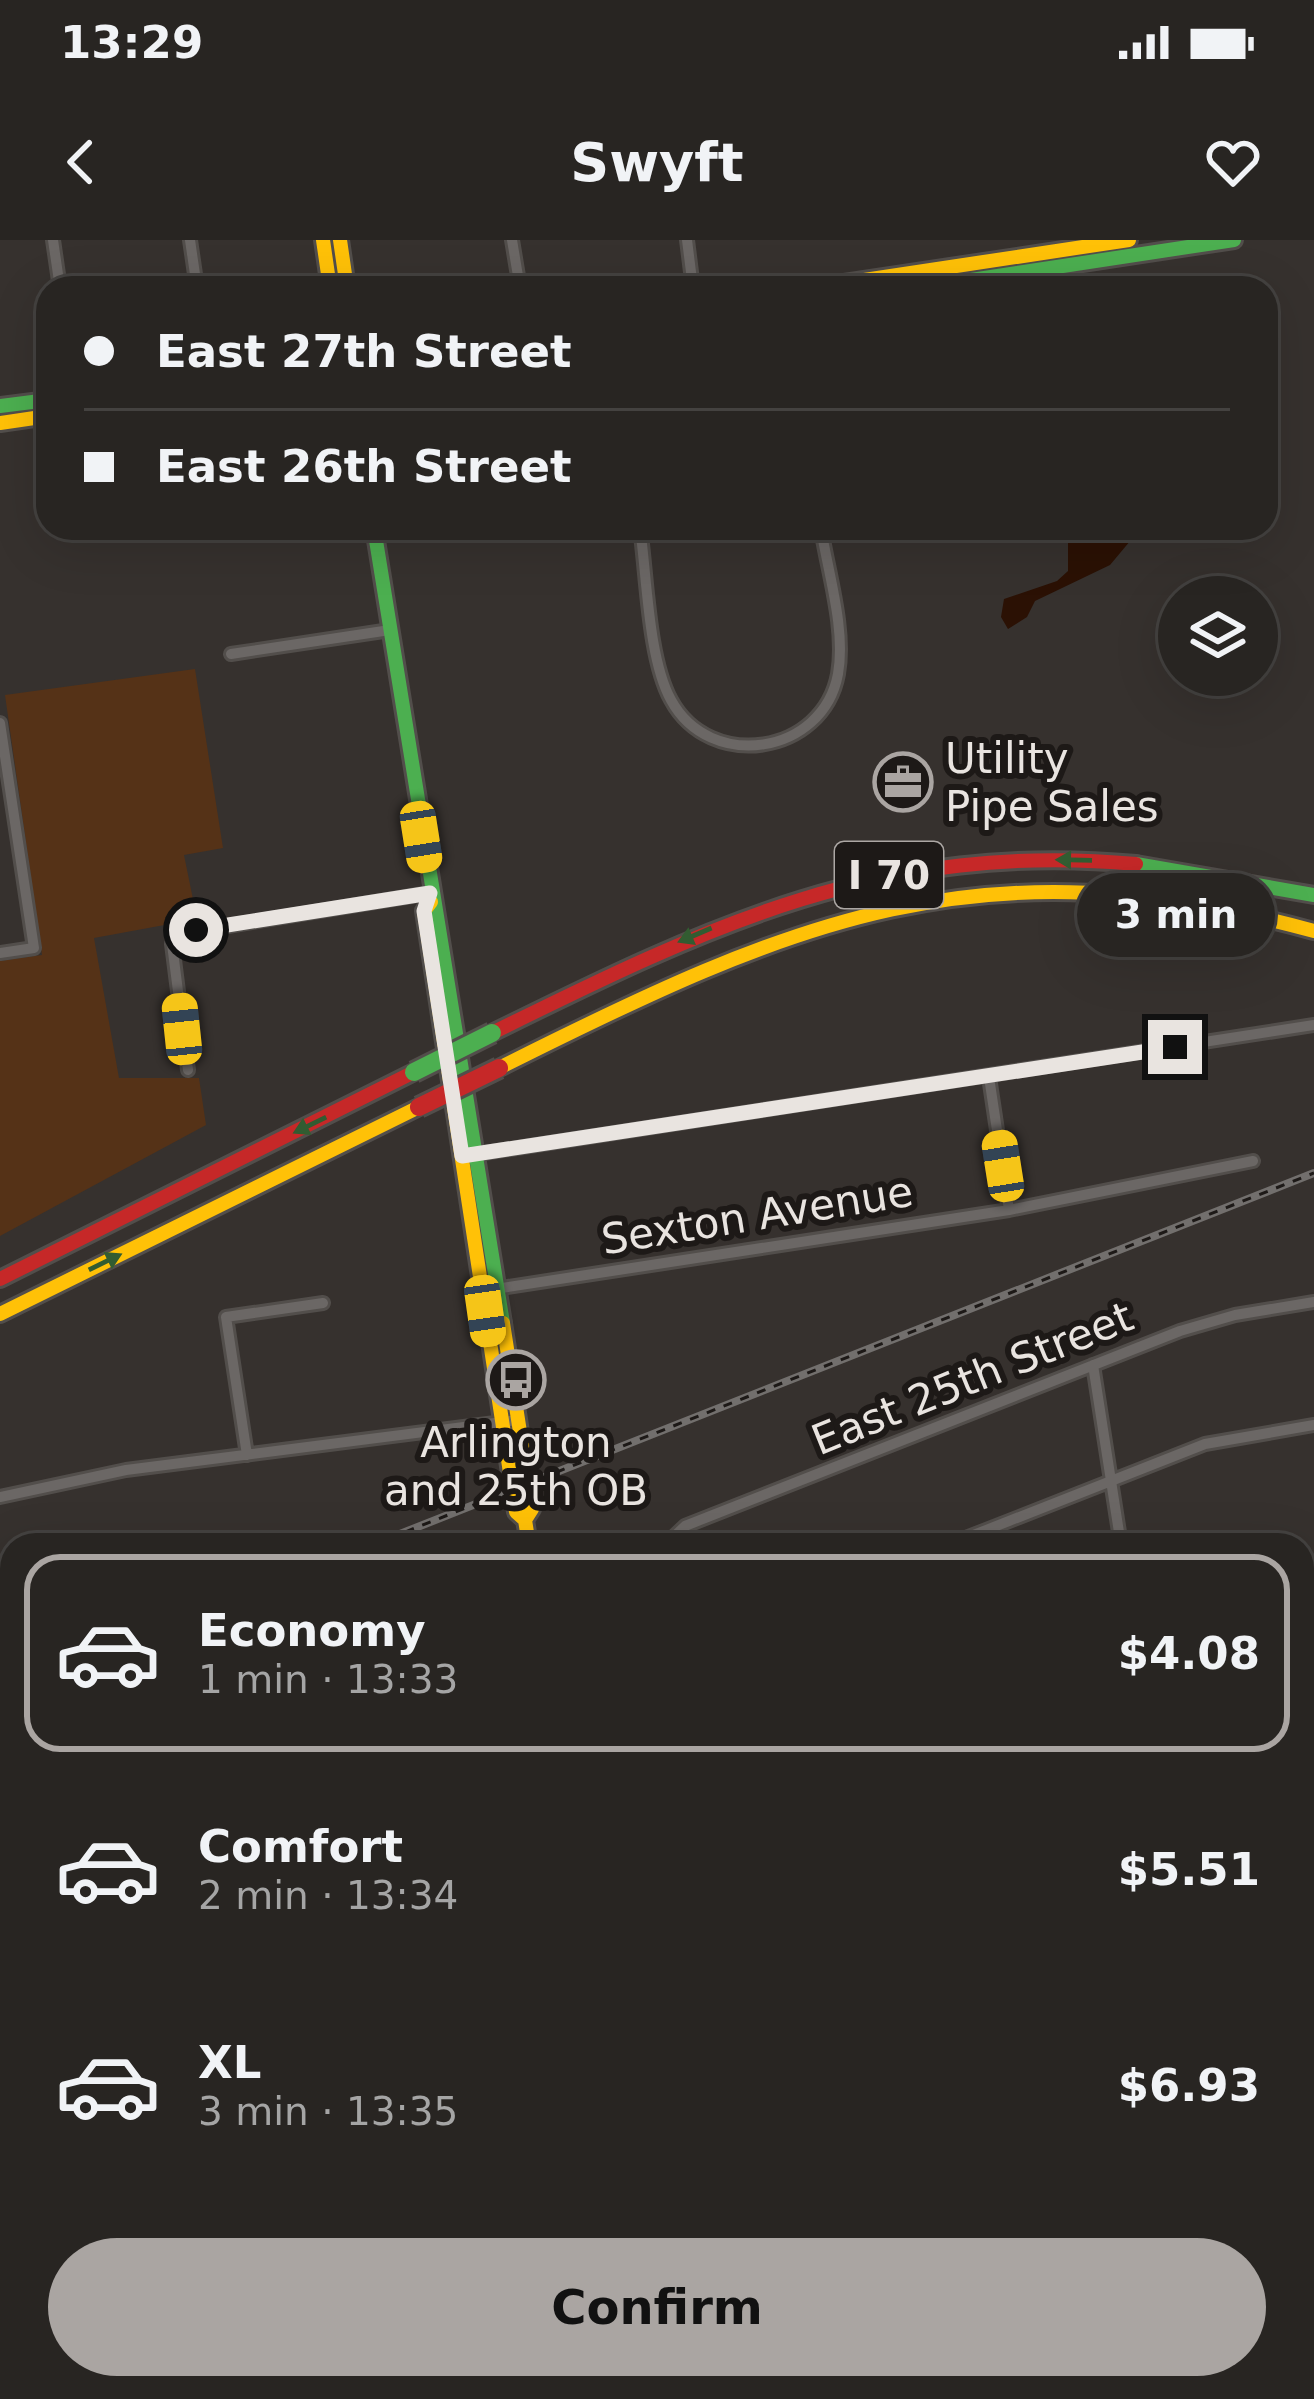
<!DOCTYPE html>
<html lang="en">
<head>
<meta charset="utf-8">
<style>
  :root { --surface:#282522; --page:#34312f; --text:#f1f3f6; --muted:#a5a5a5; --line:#444240; --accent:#aaa5a2 }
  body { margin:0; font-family:"DejaVu Sans",sans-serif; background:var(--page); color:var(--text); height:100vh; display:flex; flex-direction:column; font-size:45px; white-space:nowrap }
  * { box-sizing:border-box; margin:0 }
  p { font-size:39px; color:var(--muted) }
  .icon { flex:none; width:66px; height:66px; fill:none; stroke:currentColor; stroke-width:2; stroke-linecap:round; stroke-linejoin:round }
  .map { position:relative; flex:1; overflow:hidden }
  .sheet { position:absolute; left:0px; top:1293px; width:1314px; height:867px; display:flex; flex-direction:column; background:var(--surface); border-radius:36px 36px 0 0; box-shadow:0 12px 48px #0002,0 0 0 3px var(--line) }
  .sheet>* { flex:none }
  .guide { position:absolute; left:36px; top:36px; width:1242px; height:264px; border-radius:36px; box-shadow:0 12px 48px #0002,0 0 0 3px var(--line); display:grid; align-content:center; height:264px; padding:0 48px; background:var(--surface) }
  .buttons { position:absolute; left:1158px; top:336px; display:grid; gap:24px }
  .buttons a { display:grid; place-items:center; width:120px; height:120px; border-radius:50%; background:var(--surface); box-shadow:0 12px 48px #0002,0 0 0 3px var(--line); font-size:60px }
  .end { position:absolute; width:54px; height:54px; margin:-27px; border:15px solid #e9e4e0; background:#111; box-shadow:0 0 0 6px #111 }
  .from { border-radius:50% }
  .bubble { position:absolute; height:84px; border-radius:42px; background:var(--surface); box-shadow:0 12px 48px #0002,0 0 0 3px var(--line); font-size:39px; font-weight:800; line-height:84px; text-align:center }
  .car { position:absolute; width:36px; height:72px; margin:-36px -18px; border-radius:15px; box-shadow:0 0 9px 3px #0007; background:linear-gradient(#f5c518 24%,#345 0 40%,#f5c518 0 76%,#345 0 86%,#f5c518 0) }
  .guide b { display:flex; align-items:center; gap:42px; height:114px; font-size:45px }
  .guide b+b { border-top:3px solid var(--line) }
  .guide i { width:30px; height:30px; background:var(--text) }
  ul { padding:21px 0 0; list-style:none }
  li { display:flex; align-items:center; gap:36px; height:198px; margin:0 24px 18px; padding:0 24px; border:6px solid transparent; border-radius:36px }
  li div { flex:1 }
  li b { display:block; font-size:45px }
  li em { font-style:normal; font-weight:800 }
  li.on { border-color:var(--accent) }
  li>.icon { width:108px; height:108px; stroke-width:1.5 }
  .action { display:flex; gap:24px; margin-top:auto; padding:24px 48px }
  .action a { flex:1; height:138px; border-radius:72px; background:var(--accent); color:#111; font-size:48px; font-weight:800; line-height:138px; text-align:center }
  .status { display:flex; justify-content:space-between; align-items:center; height:84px; padding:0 60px; background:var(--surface); direction:ltr }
  .status svg { height:33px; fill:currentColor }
  header { display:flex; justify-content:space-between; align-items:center; height:156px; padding:0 48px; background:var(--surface); font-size:54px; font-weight:800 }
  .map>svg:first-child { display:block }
</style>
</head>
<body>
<div class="status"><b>13:29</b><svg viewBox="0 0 49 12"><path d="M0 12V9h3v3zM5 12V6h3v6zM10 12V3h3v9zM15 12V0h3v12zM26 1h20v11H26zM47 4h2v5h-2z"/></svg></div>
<header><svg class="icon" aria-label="back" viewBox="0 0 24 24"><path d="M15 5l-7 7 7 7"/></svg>Swyft<svg class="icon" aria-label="heart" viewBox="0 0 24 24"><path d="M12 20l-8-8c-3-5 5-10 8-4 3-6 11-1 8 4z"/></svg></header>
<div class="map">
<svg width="1314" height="2159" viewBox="0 0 1314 2159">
  <rect width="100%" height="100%" fill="#36312e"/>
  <path fill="#553217" d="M195,429L223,608L184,615L197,679L94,698L119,838H199L206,885L0,996V721L42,715L5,455Z"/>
  <path fill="#2b1104" d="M1068,288H1141L1110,325L1035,361L1027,377L1008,389L1001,377L1004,359L1057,341L1068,331Z"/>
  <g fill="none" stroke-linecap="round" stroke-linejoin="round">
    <g stroke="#524e4b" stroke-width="16">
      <path id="street" d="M53,0L60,48
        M190,0L197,48
        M512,0L520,48
        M687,0L693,48
        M640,288C647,336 648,418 671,460C710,532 823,515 838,434C846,389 828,333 821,288
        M231,414L390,390
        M0,483L34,708L0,713
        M188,830L172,704L179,694L430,653
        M989,837L1009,970
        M471,915L1314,785
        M482,1051L1009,970L1253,921
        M1093,1125L1121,1305
        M247,1215L226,1077L323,1063
        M0,1257L126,1230L518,1180
        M665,1305L685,1286L1180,1091L1235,1075L1314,1062
        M948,1305L1205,1204L1314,1185
        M0,1344L12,1421
        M1302,1474L1314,1468
        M0,1628L12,1626
        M1302,1646L1314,1630
        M0,1789L12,1788
        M1302,1877L1314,1876
        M1302,2003L1314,2001
        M0,2060L12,2058
        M1302,2120L1314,2118
        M124,2148L125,2159
        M392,2148L394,2159
        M934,2148L936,2159
        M1031,2148L1033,2159
        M1063,2159L1120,2148"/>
    </g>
    <g stroke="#524e4b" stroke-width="20">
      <path id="fast" d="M918,48L1234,0
        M0,166L48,160
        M374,288L503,1083
        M1136,624L1314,655
        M1302,2137L1314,2135"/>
    </g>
    <g stroke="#524e4b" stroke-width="20">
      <path id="slow" d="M323,0L330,48
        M340,0L347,48
        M811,48L1129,0
        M0,183L48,176
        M431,662L424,671L516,1272L525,1280L529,1305
        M499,828C794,680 980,599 1314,691
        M0,1074L419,867
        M503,1083L532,1269L525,1280
        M661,2148L662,2159"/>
    </g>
    <g stroke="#524e4b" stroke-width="20">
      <path id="jam" d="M492,793C710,685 885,601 1136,624
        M0,1039L414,832
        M1302,1332L1314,1330
        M1156,2159L1230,2148"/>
    </g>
    <use href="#street" stroke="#6b6765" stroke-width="10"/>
    <use href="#fast" stroke="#4caf50" stroke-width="14"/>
    <use href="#slow" stroke="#ffc107" stroke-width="14"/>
    <use href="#jam" stroke="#c62828" stroke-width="14"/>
    <g stroke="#726f6d" stroke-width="8">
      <path id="rail" d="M372,1305L1314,933
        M0,1452L12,1447"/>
    </g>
    <use href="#rail" stroke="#1d1917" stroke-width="3" stroke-dasharray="9" stroke-linecap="butt"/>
    <g stroke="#524e4b" stroke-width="24" stroke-linecap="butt">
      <path id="fast-bridge" d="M414,832L492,793"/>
    </g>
    <g stroke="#524e4b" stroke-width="24" stroke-linecap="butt">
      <path id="jam-bridge" d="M419,867L499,828"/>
    </g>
    <use href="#fast-bridge" stroke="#4caf50" stroke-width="18"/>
    <use href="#jam-bridge" stroke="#c62828" stroke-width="18"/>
  </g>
  <defs><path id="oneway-solid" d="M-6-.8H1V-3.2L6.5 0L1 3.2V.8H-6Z" transform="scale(3)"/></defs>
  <g fill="#325c31">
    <use href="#oneway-solid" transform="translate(1074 620) rotate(-179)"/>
    <use href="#oneway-solid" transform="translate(695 695) rotate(157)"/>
    <use href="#oneway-solid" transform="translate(310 885) rotate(154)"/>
    <use href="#oneway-solid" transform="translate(105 1022) rotate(-26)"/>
  </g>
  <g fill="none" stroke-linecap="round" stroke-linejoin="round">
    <path stroke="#e9e4e0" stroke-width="15" d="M196,690L430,653L424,671L462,916L1175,807"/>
  </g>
  <defs>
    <g id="office-ring" transform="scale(3)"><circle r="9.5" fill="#1d1917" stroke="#aaa5a2" stroke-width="1.5"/><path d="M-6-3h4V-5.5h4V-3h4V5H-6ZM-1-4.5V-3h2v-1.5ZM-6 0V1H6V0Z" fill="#aaa5a2"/></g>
    <g id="bus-ring" transform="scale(3)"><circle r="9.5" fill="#1d1917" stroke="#aaa5a2" stroke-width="1.5"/><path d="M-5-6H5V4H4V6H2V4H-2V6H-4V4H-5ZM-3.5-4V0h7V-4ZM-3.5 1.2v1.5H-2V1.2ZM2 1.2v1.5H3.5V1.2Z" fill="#aaa5a2"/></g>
  </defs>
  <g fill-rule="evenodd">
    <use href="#office-ring" x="903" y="542"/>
    <use href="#bus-ring" x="516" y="1140"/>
  </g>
  <g text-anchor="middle" stroke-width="12" stroke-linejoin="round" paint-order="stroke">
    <rect fill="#1d1917" stroke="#aca7a4" stroke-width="3" x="835" y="602" width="108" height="66" rx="9"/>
    <g font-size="39" font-weight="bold" fill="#e9e4e0">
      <text x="889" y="649">I 70</text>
    </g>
    <g font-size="42" fill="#e9e4e0" stroke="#1d1917" text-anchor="start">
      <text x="945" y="533">Utility<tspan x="945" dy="48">Pipe Sales</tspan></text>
      <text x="516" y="1217" text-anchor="middle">Arlington<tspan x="516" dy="48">and 25th OB</tspan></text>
    </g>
    <g font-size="42" fill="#e9e4e0" stroke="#1d1917">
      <text transform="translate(757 975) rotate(-9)" y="15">Sexton Avenue</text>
      <text transform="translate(972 1138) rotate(-22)" y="15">East 25th Street</text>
    </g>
  </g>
</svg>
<div class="buttons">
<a><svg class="icon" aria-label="layers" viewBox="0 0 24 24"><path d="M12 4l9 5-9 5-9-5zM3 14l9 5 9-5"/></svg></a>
</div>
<i class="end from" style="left:196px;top:690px"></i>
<i class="end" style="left:1175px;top:807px"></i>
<div class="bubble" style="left:1077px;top:633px;width:198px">3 min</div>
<i class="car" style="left:421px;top:597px;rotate:171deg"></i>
<i class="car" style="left:182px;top:789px;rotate:354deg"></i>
<i class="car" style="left:1003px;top:926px;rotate:351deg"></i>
<i class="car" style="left:485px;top:1071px;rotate:172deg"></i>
<div class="guide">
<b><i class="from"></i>East 27th Street</b>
<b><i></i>East 26th Street</b>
</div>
<section class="sheet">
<ul>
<li class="on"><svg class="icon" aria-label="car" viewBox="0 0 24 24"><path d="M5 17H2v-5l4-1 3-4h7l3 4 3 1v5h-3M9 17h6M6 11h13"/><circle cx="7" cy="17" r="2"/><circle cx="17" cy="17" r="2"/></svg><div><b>Economy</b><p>1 min · 13:33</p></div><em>$4.08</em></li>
<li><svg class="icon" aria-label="car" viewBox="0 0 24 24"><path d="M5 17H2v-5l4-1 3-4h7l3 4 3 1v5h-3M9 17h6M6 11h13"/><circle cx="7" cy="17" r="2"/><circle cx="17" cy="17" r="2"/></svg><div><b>Comfort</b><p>2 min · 13:34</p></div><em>$5.51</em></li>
<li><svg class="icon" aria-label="car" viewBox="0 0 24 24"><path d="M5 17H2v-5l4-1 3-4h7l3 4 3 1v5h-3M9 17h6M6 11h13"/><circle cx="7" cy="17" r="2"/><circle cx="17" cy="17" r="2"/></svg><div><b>XL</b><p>3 min · 13:35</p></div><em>$6.93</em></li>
</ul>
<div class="action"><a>Confirm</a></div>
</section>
</div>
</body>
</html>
